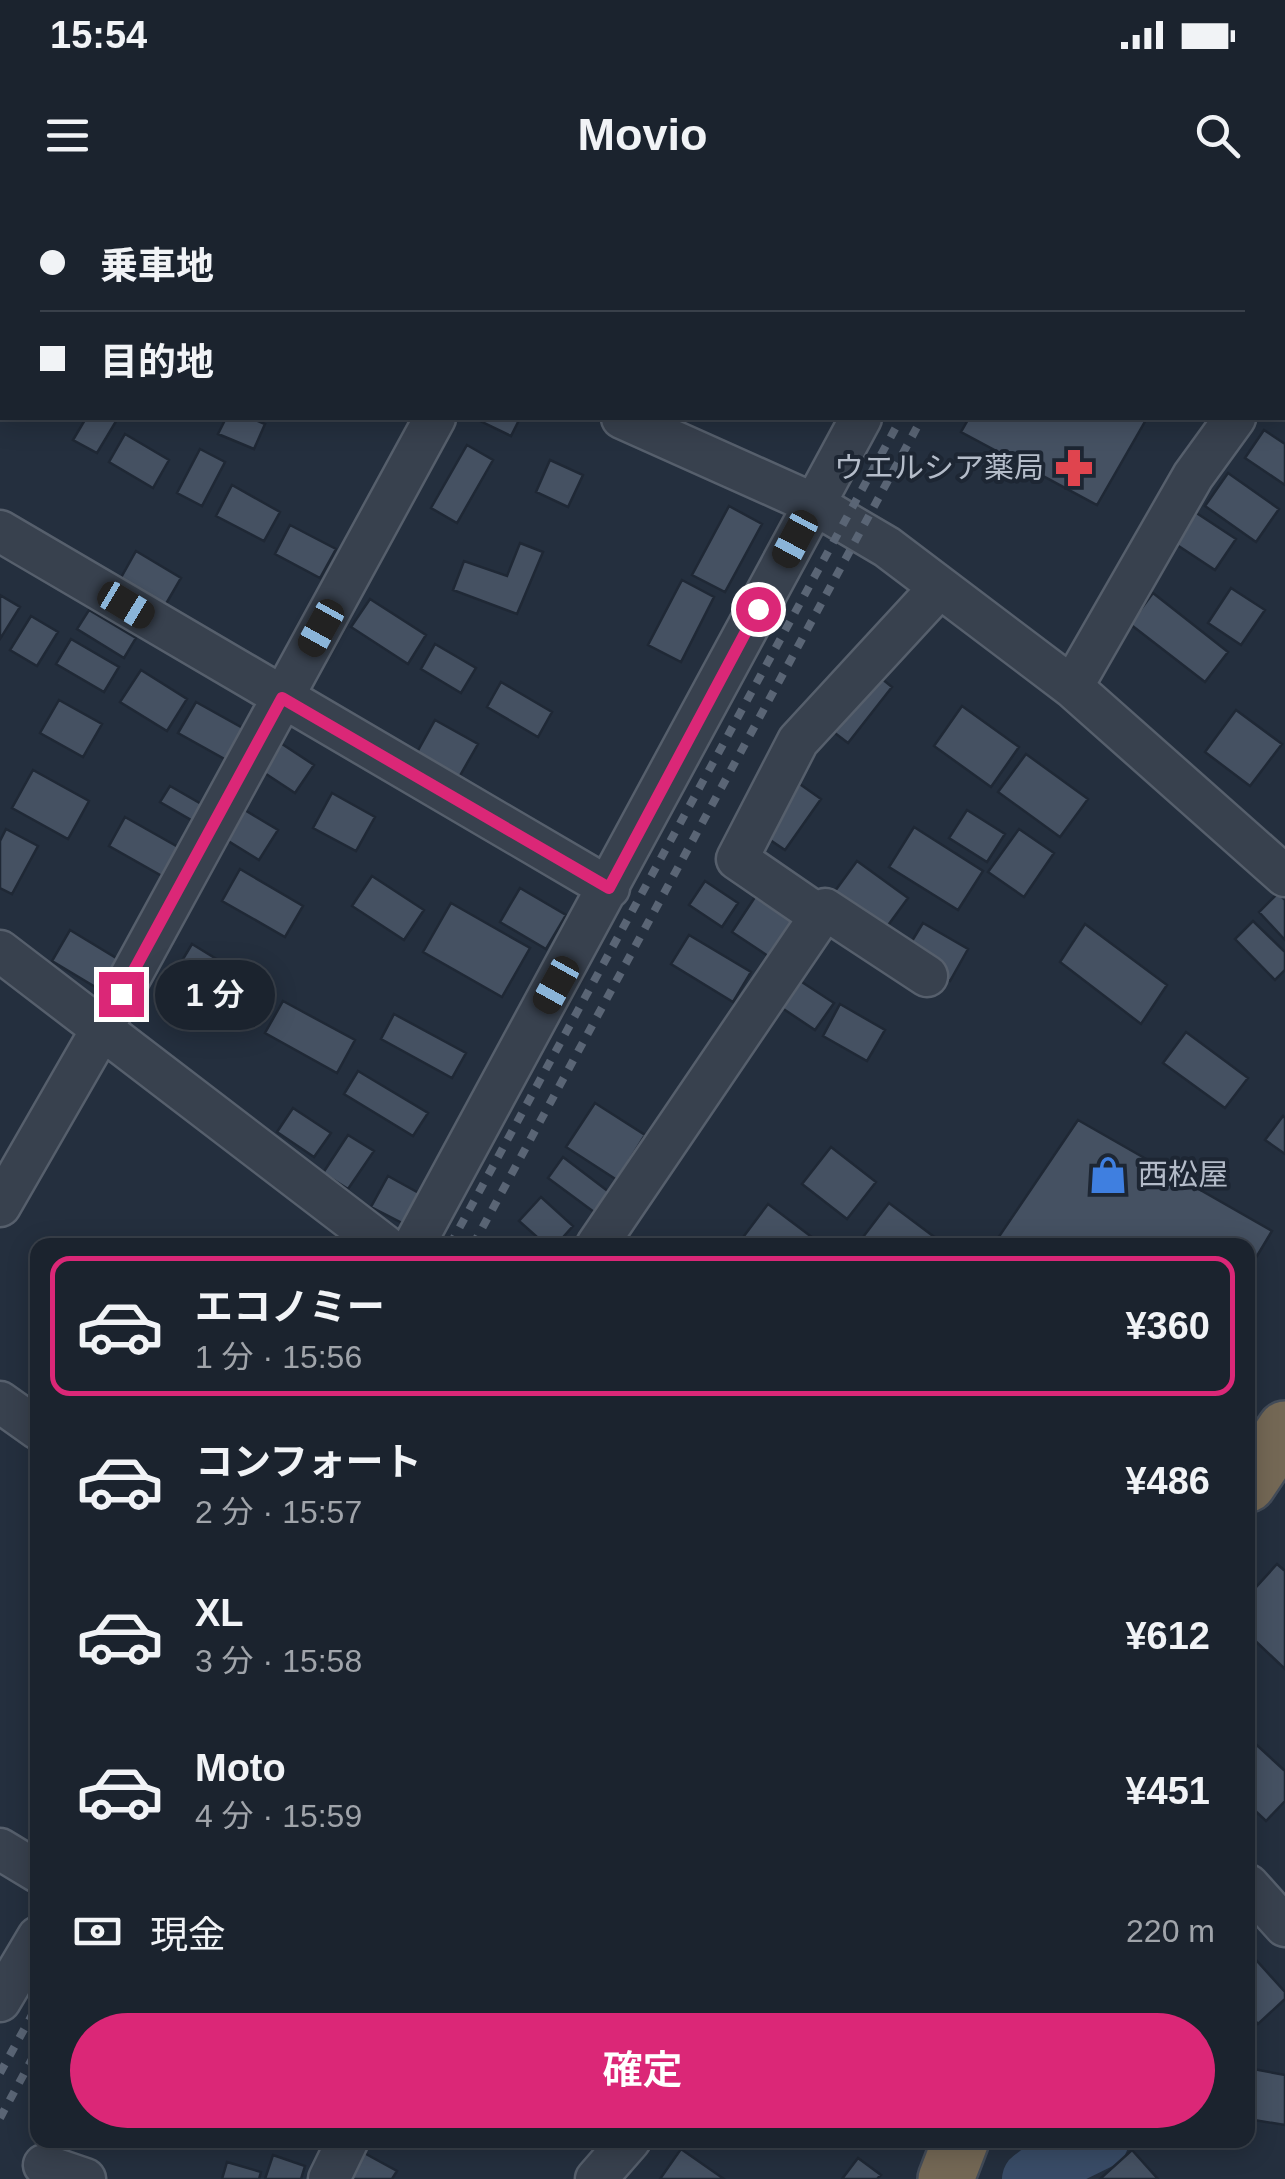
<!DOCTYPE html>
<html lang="ja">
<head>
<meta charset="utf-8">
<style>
  :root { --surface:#1b232e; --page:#242b36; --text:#f1f3f6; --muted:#a0a4aa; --line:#39404a; --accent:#db2777 }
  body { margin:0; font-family:Helvetica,"Noto Sans JP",sans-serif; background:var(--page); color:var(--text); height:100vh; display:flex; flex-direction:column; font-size:38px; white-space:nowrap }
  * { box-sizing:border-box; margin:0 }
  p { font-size:32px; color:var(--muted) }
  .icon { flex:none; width:55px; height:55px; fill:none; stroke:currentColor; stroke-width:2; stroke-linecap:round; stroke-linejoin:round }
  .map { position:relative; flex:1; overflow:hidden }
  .side { position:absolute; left:30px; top:1038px; width:1225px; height:910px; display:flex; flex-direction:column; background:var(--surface); border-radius:20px; box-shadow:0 5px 25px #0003,0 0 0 2px var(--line) }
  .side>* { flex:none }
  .banner { position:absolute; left:0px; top:0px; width:1285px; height:220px; box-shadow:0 5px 25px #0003,0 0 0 2px var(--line); display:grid; align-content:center; height:220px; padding:0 40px; background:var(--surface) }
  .end { position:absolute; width:45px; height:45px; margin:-22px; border:12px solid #db2777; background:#fff; box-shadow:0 0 0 5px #fff }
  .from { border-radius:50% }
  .bubble { position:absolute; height:70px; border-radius:35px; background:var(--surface); box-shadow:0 5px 25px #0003,0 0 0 2px var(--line); font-size:32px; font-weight:600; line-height:70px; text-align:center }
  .car { position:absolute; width:30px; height:60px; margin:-30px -15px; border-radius:12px; box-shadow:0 0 8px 2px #0007; background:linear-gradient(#222 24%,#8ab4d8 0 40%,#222 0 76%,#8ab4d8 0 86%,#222 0) }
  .banner b { display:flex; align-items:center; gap:35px; height:95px; font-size:38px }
  .banner b+b { border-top:2px solid var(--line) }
  .banner i { width:25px; height:25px; background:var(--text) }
  ul { padding:18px 0 0; list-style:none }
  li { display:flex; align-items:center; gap:30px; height:140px; margin:0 20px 15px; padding:0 20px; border:5px solid transparent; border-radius:20px }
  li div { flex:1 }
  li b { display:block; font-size:38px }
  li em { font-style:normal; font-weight:600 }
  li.selected { border-color:var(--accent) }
  li>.icon { width:90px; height:90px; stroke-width:1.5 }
  .pay { display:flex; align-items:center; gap:25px; height:110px; padding:0 40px; font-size:38px }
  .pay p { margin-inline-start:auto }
  .primary-button { display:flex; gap:20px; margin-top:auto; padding:20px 40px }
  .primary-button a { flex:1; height:115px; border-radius:60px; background:var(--accent); color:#fff; font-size:40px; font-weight:600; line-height:115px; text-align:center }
  .status { display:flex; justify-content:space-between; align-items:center; height:70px; padding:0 50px; background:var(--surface); direction:ltr }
  .status svg { height:28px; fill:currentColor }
  header { display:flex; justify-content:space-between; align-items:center; height:130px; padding:0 40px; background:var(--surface); font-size:45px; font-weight:600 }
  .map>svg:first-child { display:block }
</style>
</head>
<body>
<div class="status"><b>15:54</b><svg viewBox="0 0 49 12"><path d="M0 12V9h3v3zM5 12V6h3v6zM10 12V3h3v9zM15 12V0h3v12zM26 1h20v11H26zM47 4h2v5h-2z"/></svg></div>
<header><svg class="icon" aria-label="menu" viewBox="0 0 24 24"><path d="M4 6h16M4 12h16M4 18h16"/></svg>Movio<svg class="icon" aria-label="search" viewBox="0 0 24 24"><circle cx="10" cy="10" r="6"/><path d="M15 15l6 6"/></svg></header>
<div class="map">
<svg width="1285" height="1979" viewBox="0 0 1285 1979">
  <rect width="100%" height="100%" fill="#242f3e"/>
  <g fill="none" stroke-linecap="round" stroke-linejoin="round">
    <path stroke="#394c67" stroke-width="58" d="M1031,1979L1051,1964L1100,1940"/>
  </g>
  <path fill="#455162" stroke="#1f2835" stroke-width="2.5" d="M234,0H305L304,2Z
    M880,0H950L948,2Z
    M86,218H118L97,253L73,240Z
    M226,218H251L265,224L254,249L218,234Z
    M474,218H520L511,236Z
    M969,218H1147L1097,305L961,232Z
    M1264,230L1285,244V285L1245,258Z
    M125,234L169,260L153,288L109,262Z
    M467,245L493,260L457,323L431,308Z
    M200,249L225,262L202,306L177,293Z
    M550,260L583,275L568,307L536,292Z
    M1228,273L1279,309L1256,342L1205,306Z
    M232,285L280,312L264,341L216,316Z
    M729,306L762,324L725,392L692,375Z
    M1195,312L1236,339L1215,370L1174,343Z
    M290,325L336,349L320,378L275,354Z
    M520,343L543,352L517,414L453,390L464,361L507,376Z
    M136,351L181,378L163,409L118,383Z
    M682,380L714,397L681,462L648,445Z
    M1231,388L1265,410L1241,445L1208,423Z
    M1153,393L1228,452L1205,482L1130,424Z
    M0,395L20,407L0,439Z
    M370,399L426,435L408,464L351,427Z
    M89,410L136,438L124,458L77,429Z
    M31,416L58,432L37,466L10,450Z
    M71,439L119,467L104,492L56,464Z
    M435,444L476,468L461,493L421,469Z
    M141,470L187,499L167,531L120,502Z
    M871,470L892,487L848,543L827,527Z
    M501,482L552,512L538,537L487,507Z
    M59,500L102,524L83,557L40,533Z
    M196,502L248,531L230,562L178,533Z
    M962,506L1019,547L991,587L934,546Z
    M1236,510L1282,544L1250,586L1205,552Z
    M435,520L478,544L458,579L415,556Z
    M279,542L314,565L295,593L260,570Z
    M1026,554L1088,599L1060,637L998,592Z
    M33,570L89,601L68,639L12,608Z
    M794,580L821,599L785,650L757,631Z
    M170,586L203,605L193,621L160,602Z
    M332,593L375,617L356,651L313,628Z
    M243,609L278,630L259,660L225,639Z
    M967,610L1005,634L987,662L949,638Z
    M125,617L178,647L162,676L109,646Z
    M914,627L983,671L958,710L889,667Z
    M6,629L38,646L12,694L0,688V641Z
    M1019,629L1054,653L1024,697L988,672Z
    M857,661L908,698L878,739L827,702Z
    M240,669L303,706L285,737L222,701Z
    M372,676L424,710L404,740L352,706Z
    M705,681L738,703L722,727L689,705Z
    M520,688L566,715L546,749L500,722Z
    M759,691L801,719L774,760L732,732Z
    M1278,693L1285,700V740L1259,712Z
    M451,703L530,748L502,797L423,752Z
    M1253,721L1285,752V770L1275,780L1235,739Z
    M923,723L968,749L950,781L904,754Z
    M1085,724L1167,785L1141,824L1060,762Z
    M70,730L121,761L102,791L52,761Z
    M689,735L751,772L733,802L671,764Z
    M192,744L259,785L241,814L174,774Z
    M788,773L834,803L815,830L770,800Z
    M283,801L355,840L337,873L265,833Z
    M840,804L885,830L867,861L823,836Z
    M394,814L466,853L452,878L381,839Z
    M1186,832L1248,878L1225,908L1163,863Z
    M358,871L428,913L413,936L344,894Z
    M595,903L645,935L617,980L566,947Z
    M293,908L331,933L314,957L277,932Z
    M1283,916L1285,918V954L1265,940Z
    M1078,920L1272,1031L1248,1071V1045H1010L998,1038Z
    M348,935L374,951L348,989L323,973Z
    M831,947L876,982L847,1019L802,984Z
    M563,957L609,992L594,1012L548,978Z
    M388,976L426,997L410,1027L371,1007Z
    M541,997L573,1026L556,1045H546L519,1021Z
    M889,1003L937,1039L932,1045H865L860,1041Z
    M768,1004L817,1041L814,1045H747L741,1040Z
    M1277,1364L1285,1371V1469L1248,1434V1396Z
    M1248,1537L1285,1571V1601L1266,1621L1248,1604Z
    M1248,1751L1285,1792V1799L1258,1824L1248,1812Z
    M1248,1868L1285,1875V1925L1248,1919Z
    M355,1948L397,1971L392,1979H337Z
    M681,1949L724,1979H660Z
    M1132,1950L1158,1979H1100Z
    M273,1955L305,1966L301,1979H265Z
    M858,1958L881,1975L877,1979H842Z
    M227,1962L261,1972L259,1979H222Z"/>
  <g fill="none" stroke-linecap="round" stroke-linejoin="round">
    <g stroke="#565f6c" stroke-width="45">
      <path id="minor" d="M138,0L144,2
        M90,2L92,0
        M674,2L675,0
        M977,2L978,0
        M1282,149L1285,146
        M0,167L2,162
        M622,218L814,304L887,347L1072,487L1285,676
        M0,331L609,688
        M1072,487L1193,276L1235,218
        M820,716L737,659L798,541L940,387
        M0,751L384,1045
        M0,1006L103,827L435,218
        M414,1045L861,218
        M597,1045L825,709L927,776
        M0,1202L38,1229
        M0,1649L38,1672
        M1248,1685L1285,1726
        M0,1801L38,1737
        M44,1965L85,1979
        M329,1979L348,1940
        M596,1979L630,1940"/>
    </g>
    <g stroke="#434c59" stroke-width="60">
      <path id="highway" d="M1248,1284L1285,1229
        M946,1979L961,1940"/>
    </g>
    <use href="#minor" stroke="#38414e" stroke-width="40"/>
    <use href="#highway" stroke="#746855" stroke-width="55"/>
    <path stroke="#5a6575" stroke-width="8" stroke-dasharray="10 10" stroke-linecap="butt" d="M1017,2L1018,0
      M1039,2L1040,0
      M450,1045L901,218
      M473,1045L922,218
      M0,1873L38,1804
      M0,1918L38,1848"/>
  </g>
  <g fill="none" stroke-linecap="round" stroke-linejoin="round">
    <path stroke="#db2777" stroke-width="12" d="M121,794L282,498L609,688L758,409"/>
  </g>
  <defs>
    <g id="pharmacy-bare" transform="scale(3)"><path d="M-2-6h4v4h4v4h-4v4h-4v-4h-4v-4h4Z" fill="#e0444e" stroke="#1d2633" stroke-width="2.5" paint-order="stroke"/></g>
    <g id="shop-bare" transform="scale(3)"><path d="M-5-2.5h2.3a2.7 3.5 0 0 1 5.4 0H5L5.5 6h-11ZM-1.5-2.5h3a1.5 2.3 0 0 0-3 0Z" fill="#3f7fe0" stroke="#1d2633" stroke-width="2.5" paint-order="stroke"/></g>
  </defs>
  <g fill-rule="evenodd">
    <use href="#pharmacy-bare" x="1074" y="268"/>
    <use href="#shop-bare" x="1108" y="975"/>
  </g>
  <g text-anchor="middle" stroke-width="8" stroke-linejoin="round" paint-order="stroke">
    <g font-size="30" fill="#b4bcc9" stroke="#1d2633" text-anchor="end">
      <text x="1044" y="278">ウエルシア薬局</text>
      <text x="1138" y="985" text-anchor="start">西松屋</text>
    </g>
  </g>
</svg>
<i class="end from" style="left:758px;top:409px"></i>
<i class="end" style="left:121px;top:794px"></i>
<div class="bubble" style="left:155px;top:760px;width:120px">1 分</div>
<i class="car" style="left:795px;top:339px;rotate:208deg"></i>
<i class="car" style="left:126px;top:405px;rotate:121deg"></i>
<i class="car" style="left:321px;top:428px;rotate:209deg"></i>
<i class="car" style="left:556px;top:785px;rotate:209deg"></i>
<div class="banner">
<b><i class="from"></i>乗車地</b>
<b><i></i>目的地</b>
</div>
<section class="side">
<ul>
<li class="selected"><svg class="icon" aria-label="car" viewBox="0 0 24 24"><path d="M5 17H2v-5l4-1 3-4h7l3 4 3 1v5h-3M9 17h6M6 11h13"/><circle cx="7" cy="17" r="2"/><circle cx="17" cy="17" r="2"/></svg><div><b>エコノミー</b><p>1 分 · 15:56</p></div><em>¥360</em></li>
<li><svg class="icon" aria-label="car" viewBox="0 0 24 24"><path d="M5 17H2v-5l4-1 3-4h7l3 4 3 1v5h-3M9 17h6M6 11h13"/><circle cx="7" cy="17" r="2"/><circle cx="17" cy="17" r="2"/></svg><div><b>コンフォート</b><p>2 分 · 15:57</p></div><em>¥486</em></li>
<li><svg class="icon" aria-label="car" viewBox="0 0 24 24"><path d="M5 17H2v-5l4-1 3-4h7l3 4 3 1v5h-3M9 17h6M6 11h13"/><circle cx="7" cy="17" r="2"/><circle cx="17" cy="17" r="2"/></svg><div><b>XL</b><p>3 分 · 15:58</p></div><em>¥612</em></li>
<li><svg class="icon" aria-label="car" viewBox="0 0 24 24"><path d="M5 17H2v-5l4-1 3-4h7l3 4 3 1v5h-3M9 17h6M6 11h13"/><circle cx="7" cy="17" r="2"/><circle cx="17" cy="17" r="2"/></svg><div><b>Moto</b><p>4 分 · 15:59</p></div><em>¥451</em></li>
</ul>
<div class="pay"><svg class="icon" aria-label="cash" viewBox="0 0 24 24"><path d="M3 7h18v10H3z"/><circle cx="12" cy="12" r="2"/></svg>現金<p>220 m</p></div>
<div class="primary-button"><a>確定</a></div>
</section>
</div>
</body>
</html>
